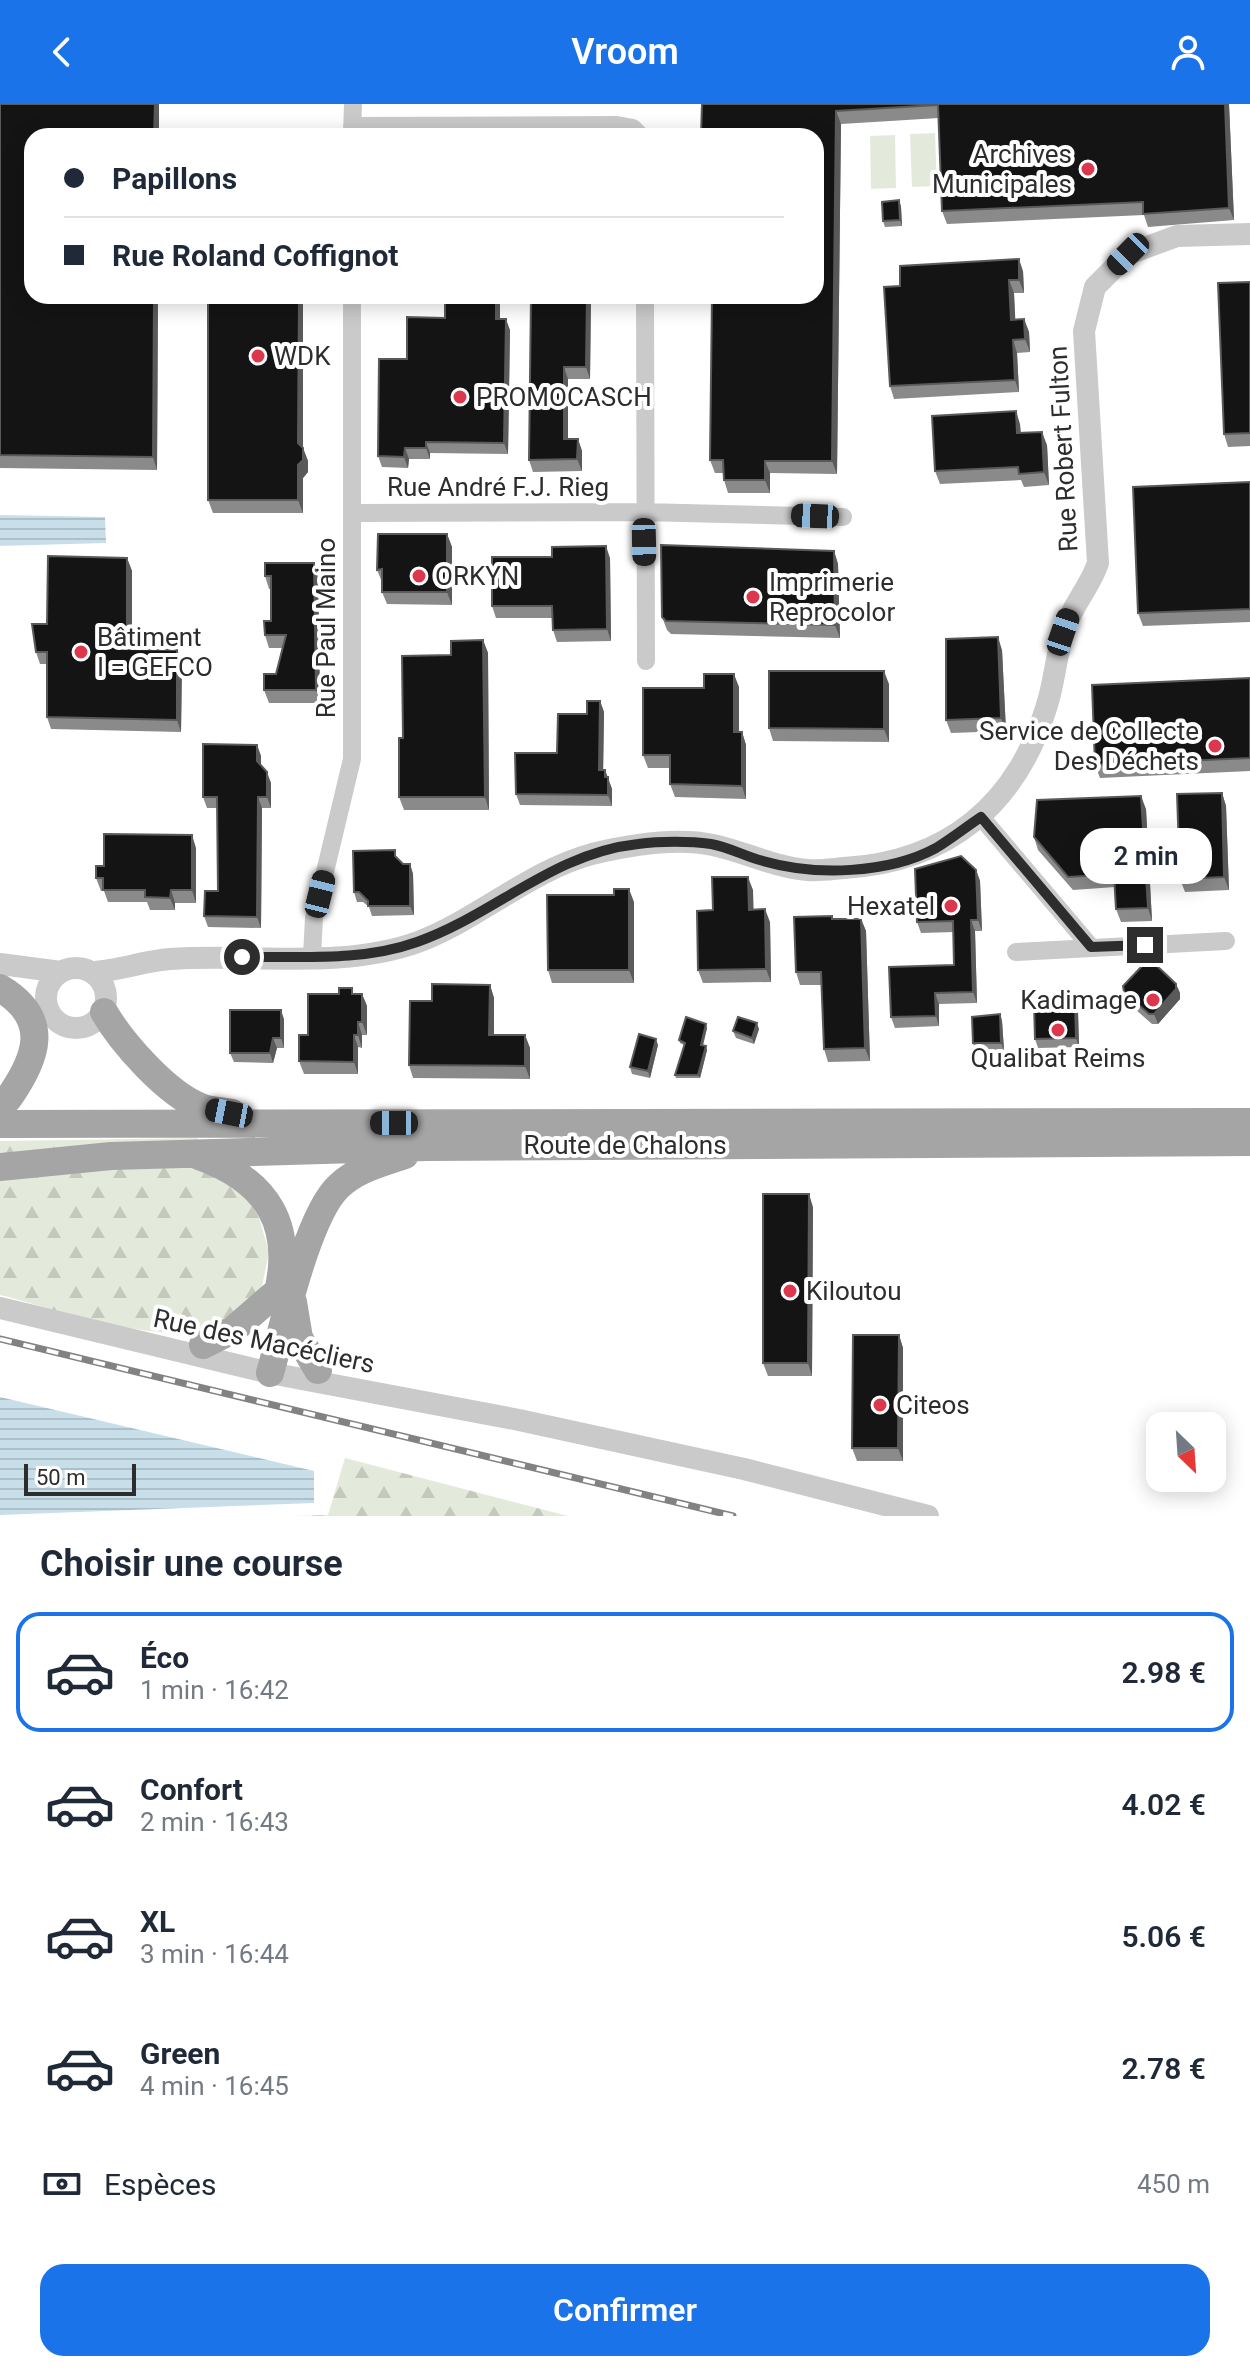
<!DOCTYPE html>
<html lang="fr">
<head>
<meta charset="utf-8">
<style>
  :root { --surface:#fff; --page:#f2f2f3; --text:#1f2937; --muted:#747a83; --line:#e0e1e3; --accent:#1a73e8 }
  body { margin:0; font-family:Roboto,sans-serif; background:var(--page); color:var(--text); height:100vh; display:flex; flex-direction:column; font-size:30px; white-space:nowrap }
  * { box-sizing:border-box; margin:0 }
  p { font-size:26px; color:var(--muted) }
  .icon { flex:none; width:44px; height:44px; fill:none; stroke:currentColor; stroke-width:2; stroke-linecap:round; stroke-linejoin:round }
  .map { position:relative; height:1412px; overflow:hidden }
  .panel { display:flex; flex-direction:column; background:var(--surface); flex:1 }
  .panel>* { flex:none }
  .top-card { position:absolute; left:24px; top:24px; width:800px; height:176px; border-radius:24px; box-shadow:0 4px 20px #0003; display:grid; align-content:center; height:176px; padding:0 40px; background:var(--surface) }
  .needle { width:52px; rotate:155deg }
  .tools { position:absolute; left:1146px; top:1308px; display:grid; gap:16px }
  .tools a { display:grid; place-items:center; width:80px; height:80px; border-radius:16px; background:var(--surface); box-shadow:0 4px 20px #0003; font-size:40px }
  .scale { position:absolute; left:24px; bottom:20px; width:112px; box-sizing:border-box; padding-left:8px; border:4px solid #2d2d2d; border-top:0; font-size:22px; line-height:28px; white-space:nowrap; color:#2d2d2d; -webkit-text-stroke:6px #fff; paint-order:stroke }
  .end { position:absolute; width:36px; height:36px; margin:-18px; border:10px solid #2d2d2d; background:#fff; box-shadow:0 0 0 4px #fff }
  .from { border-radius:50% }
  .bubble { position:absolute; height:56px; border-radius:24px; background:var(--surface); box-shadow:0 4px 20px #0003; font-size:26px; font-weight:600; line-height:56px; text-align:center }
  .car { position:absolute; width:24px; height:48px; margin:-24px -12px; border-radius:10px; box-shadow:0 0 6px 2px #0007; background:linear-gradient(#222 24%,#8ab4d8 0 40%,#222 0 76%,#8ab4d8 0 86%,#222 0) }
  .top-card b { display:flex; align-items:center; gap:28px; height:76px; font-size:30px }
  .top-card b+b { border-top:2px solid var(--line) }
  .top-card i { width:20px; height:20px; background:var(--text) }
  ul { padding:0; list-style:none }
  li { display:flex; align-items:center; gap:24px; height:120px; margin:0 16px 12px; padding:0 24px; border:4px solid transparent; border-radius:24px }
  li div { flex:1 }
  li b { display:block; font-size:30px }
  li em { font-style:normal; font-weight:600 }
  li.current { border-color:var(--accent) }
  li>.icon { width:72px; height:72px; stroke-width:1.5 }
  h2 { padding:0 40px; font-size:36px; line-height:96px }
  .pay { display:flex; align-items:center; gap:20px; height:88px; padding:0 40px; font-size:30px }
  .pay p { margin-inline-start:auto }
  .primary-button { display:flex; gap:16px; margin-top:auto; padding:16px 40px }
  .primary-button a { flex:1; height:92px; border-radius:24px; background:var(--accent); color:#fff; font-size:32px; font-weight:600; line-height:92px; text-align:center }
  header { display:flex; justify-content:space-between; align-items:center; height:104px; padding:0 40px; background:var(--accent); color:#fff; font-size:36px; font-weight:600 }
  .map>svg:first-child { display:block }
</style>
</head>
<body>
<header><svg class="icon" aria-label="back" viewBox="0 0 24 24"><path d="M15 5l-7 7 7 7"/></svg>Vroom<svg class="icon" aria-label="person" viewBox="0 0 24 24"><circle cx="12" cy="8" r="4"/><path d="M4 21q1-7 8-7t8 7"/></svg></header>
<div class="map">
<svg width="1250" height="1412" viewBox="0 0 1250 1412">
  <defs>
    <pattern id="forest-firs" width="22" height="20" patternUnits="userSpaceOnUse" patternTransform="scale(2)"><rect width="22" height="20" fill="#e4eadb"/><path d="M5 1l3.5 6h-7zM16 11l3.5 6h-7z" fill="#c4c9bc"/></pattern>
    <pattern id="water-rules" width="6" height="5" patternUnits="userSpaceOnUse" patternTransform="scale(2)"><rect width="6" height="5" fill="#c8dfea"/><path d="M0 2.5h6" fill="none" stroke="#acc0c9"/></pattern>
  </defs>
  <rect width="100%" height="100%" fill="#fff"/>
  <path fill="url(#forest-firs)" d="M197,1034L256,1103L269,1148L261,1188C248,1198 233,1214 217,1222C168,1245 52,1204 0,1191V1037Z
    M345,1354L568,1412H294L328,1411Z"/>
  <path fill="#e4eadb" d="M935,29L937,82L912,83L910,30Z
    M895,31L896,84L871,85L870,32Z"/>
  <path fill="url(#water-rules)" d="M0,411L105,413L106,439L0,442Z
    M0,1293L314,1367V1399L0,1411Z"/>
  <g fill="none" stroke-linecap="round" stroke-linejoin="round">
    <path stroke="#cacaca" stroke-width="18" d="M352,22L617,21L633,24L641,32
      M352,32L353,0
      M645,192L646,557
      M353,409L643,408L843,413
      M981,713L1091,843
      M1016,848L1226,837
      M312,852L314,814L352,655V192"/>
    <path stroke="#cacaca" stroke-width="22" d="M0,860L61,868
      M46 894a30 30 0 1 1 60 0a30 30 0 1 1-60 0Z
      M91,868C118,867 143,857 170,855C250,849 341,866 418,838C479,815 529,767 592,750C629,741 675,733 713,741C745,748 774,763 807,766C819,767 832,765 844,764C947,758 1017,701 1047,601C1055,576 1056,549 1065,524C1073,500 1090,483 1098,459L1084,227L1095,183L1128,150L1177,132L1250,130
      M0,1204L270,1269L519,1316L744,1365L928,1412"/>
    <path stroke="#a5a5a5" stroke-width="28" d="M0,884C52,915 37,954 8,995
      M104,908C122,939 167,990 201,1003C210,1007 222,1007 232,1009
      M0,1020L1250,1018
      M199,1052C269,1077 296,1123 276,1196
      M0,1063L111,1052L427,1043L1250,1038
      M293,1198L299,1234L318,1266
      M203,1241L233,1226L278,1187
      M270,1269C283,1224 307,1113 338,1083C356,1065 382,1059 405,1051"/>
    <g stroke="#828282" stroke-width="7">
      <path id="rail" d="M0,1235L733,1412"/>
    </g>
    <use href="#rail" stroke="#fff" stroke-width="4" stroke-dasharray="12" stroke-linecap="butt"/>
  </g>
  <path fill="#8a8a8a" d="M0,0H159V32H32V192H158L157,366L0,364Z
    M702,0H1229L1234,116L1148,123L1144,111L947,120L942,107L939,14L841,20L837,370L770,369V389H728L724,376V369H715L710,356L816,32Z
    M899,96L901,103L902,122L885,123L883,117Z
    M1023,167L1024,189H1014L1015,216L1024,215L1029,228L1030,248L1017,249L1019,288L894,295L890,282L900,182Z
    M1250,178V342L1228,343L1224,330Z
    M208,192H303V344L308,357V368L303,374V409H213L208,396Z
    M445,192H500V215L510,226L508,350L430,349V355H409L408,364L382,363L378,352L407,255L445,214Z
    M531,192H591L590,275H568V335H578L582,347V367L533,368L529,356Z
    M1020,320L1021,329L1047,341L1049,381L1024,383L1021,376L940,380L935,367Z
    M1250,378V518L1143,522L1138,509Z
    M447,430L452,443V501L387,500L382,488V478L377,466Z
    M834,447L838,460L840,534L671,530L667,526L662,513Z
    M127,454L132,467V545L177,546L182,559L181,628L51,625L47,613V560H40L36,548L47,520Z
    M610,454L611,537L557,538L553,526V514H496L492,502Z
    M265,472H318L320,599H269L264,586L276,570L282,544H269L265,531L271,517V485H269Z
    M483,536L488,549L489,706H404L399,693L403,634L451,551Z
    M1002,546L1006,627L951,629L946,616Z
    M1250,574V667L1100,674L1095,661Z
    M889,580V638L773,637L769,624Z
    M739,583V628H742L746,641V695L675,693L670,680V664H648L643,651Z
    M600,597L604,608L603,666H605L612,685V702L520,701L516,690L557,649L587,610Z
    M257,641L261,652V661L271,679V704H262L261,824L208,823L204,812L218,787V704H207L203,693Z
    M1222,689L1226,702L1229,786L1185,788L1180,775Z
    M1146,705L1152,817L1121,818L1116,805L1115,783L1073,786L1038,746L1034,733Z
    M196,744V799H175V806H150L147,798H108L104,787H101L96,774L104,762Z
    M398,756L403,760H410L413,770L414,811L372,812L369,803L363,798H357L354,788Z
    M976,766L980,777L982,827H975L977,899L939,900V922L895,924L891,913L954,861V828L921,829L917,818Z
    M753,786V806L770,818L771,878L703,879L698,866L713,806Z
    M634,798V879H552L548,866Z
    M833,815H861L866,827L870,957L828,958L824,945L821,881H800L796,868Z
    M1176,880L1180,889V895L1158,920H1152L1127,898L1124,888Z
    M490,881L494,894V931H525L530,944V975L413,974L409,961L432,897Z
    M354,890H362L367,902V931H362V944L358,943V970H304L299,957L308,931Z
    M1075,898L1078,907L1079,943L1038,944L1035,935Z
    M1000,910L1002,917L1004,946H975L973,939Z
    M284,915V944H277L273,959L234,958L230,949Z
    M707,924L703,942L707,946L700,974H676L675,971L684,941L680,939L679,936Z
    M759,925L754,940L736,934L733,927Z
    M658,941L650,974L632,970L630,963Z
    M813,1103L812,1272H768L763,1259Z
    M899,1231L903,1244V1357H857L852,1344Z"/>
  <path fill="#5a5a5a" d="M155,0H159V32H154Z
    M1225,0H1229L1234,116L1229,104Z
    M836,7L841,20L837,370L832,357Z
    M899,96L901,103L902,122L900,116Z
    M1019,155L1023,167L1024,189L1019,176Z
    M1009,176L1014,189L1016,229L1011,216Z
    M154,192H158L157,366L153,353Z
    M299,192H303V351L298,339Z
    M496,192H500V226L496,215Z
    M587,192H591L590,275L586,263Z
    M506,215L510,226L508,350L504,339Z
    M1024,215L1029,228L1030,248L1025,235Z
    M1013,236L1017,249L1019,288L1015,276Z
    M564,263L568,275V347L564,335Z
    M1016,307L1020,320L1021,342L1017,329Z
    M1042,328L1047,341L1049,381L1044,368Z
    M578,335L582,347V367L577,355Z
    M426,338L430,349V355L426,344Z
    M303,344L308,357V368L303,374V409L298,396V361Z
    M405,344L409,355L408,364L404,353Z
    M765,357L770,369V389L765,376Z
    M447,430L452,443V501L447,488Z
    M606,442L610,454L611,537L607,525Z
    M834,447L838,460L840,534L835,521Z
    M127,454L132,467V558L127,545Z
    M314,459L318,472L320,599L316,586Z
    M998,533L1002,546L1006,627L1001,614Z
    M483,536L488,549L489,706L485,693Z
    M177,546L182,559L181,628L177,616Z
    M884,567L889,580V638L884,625Z
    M734,570L739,583V641L734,628Z
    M600,597L604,608L603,677L599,666Z
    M742,628L746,641V695L742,682Z
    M257,641L261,652V668L257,657Z
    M605,666L612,685V702L608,691L605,673Z
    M267,668L271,679V704L267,693Z
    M1222,689L1226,702L1229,786L1224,773Z
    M1141,692L1146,705L1152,817L1148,804Z
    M258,693L262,704L261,824L257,813Z
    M192,731L196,744V799L192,786Z
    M410,760L413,770L414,811L410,802Z
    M976,766L980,777L982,827L978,816Z
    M748,773L753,786L754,819L749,806Z
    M629,785L634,798V879L629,866Z
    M171,786L175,799V806L170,794Z
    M765,805L770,818L771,878L766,865Z
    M861,815L866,827L870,957L865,944Z
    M971,816L975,827L977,899L973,888Z
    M1176,880L1180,889V895L1158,920L1154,910Z
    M490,881L494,894V944L489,931Z
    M935,889L939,900V922L936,912Z
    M362,890L367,902V931L362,918Z
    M1075,898L1078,907L1079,943L1076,934Z
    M281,906L284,915V944L281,934Z
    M1000,910L1002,917L1004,946L1001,939Z
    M358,918L362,931V944L358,931Z
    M757,919L759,925L754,940L752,934Z
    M706,920L707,924L702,944L701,941Z
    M354,931L358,943V970L354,958Z
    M525,931L530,944V975L525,962Z
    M273,934L277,944L273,959L270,949Z
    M656,935L658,941L650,974L648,967Z
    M706,942L707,946L700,974L698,971Z
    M809,1090L813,1103L812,1272L808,1259Z
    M899,1231L903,1244V1357L898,1344Z"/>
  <path fill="#141414" stroke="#5a5a5a" stroke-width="2" d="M0,0H155L154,32H32V192H154L153,353L0,351Z
    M702,0H1225L1229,104L1143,110V98L942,107L938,1L836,7L832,357H765V376H724L723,356H710L712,192H816V32H701Z
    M899,96L900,116L883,117L882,98Z
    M1019,155V176H1009L1011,216L1024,215L1025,235L1013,236L1015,276L890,282L884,183L900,182V162Z
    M1250,178V329L1224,330L1218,179Z
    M208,192H299L298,339L303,344V356L298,361V396H208Z
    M445,192H496V215H506L504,339L426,338V344H405L404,353L378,352L379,255H407V213L445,214Z
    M531,192H587L586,263H564V335H578L577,355L529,356Z
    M1016,307L1017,329L1042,328L1044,368L1019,370L1018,363L935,367L932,312Z
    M1250,378V505L1138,509L1133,383Z
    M378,430H447V488H382V465L377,466Z
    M661,441L834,447L835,521L666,517L662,513Z
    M606,442L607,525L553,526L552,502H492V453H552V443Z
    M48,452L127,454V545L177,546V616L47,613V548H36L32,520H47Z
    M265,459H314L316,586H264V570H276L286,531H265L264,517H271V472H265Z
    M998,533L1001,614L946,616V535Z
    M483,536L485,693H399V634H403L402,552L451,551V537Z
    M769,567H884V625L769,624Z
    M704,570H734V628H742V682L670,680V651H643V584H704Z
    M1250,574V654L1095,661L1092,581Z
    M587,597H600L599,666H605V673H608V691L516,690L515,649H557L558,610H587Z
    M203,640L257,641V657L267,668V693H258L257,813L204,812L205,787H218L217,693H203Z
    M1222,689L1224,773L1180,775L1177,690Z
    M1141,692L1148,804L1116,805L1114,770L1068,773L1034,733L1037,696Z
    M104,730L192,731V786H171L170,794L145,793V786H103V774H96V762H104Z
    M395,746V752L403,760H410V802H368V797L359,788H354L353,747Z
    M961,752L976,766L978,816H971L973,888L935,889L936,912L891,913L889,863L954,861L953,817L917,818L915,765Z
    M712,773H748L749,806L765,805L766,865L698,866L697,807L713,806Z
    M614,785H629V866H548L547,791H614Z
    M832,812V815H861L865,944L824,945L821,868H796L794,813Z
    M1155,860L1176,880V885L1154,910H1149L1124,888L1123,882L1143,861Z
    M432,880L490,881L489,931H525V962L409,961L410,897H432Z
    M339,884H352V890H362V918H358V931H354V958L299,957V931H308V890H339Z
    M1075,898L1076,934L1035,935L1034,899Z
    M230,906H281V934H273L270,949H230Z
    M1000,910L1001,939H973L972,913Z
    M686,913L706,920L701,941L706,942L698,971H675L685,939L679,936Z
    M738,913L757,919L752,934L733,927Z
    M639,930L656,935L648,967L630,963Z
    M763,1090H809L808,1259H763Z
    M853,1231H899L898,1344H852Z"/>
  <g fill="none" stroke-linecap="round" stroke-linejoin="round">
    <path stroke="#2d2d2d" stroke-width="10" d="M242,853C300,852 361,858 417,838C494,811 553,749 638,740C660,737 690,737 711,740C729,743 746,753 763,757C815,772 888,770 936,744C951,735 966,723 981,713L1091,843L1145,841"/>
  </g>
  <g fill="#dd374e" stroke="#fff" stroke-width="3">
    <circle cx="1088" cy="65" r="8"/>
    <circle cx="258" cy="252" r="8"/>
    <circle cx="460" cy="293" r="8"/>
    <circle cx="419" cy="472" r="8"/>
    <circle cx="753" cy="493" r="8"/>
    <circle cx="81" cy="548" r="8"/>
    <circle cx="1215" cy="642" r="8"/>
    <circle cx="951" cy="802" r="8"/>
    <circle cx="1153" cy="896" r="8"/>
    <circle cx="1058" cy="926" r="8"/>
    <circle cx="790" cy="1187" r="8"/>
    <circle cx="880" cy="1301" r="8"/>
  </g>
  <g text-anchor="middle" stroke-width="8" stroke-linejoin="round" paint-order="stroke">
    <g font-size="26" fill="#2d2d2d" stroke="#fff" text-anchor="start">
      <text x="1072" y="59" text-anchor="end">Archives<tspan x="1072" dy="30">Municipales</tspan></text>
      <text x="274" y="261">WDK</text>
      <text x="476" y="302">PROMOCASCH</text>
      <text x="435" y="481">ORKYN</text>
      <text x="769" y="487">Imprimerie<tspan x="769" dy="30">Reprocolor</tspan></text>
      <text x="97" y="542">Bâtiment<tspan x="97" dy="30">I = GEFCO</tspan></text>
      <text x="1199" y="636" text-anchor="end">Service de Collecte<tspan x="1199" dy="30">Des Déchets</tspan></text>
      <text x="935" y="811" text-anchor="end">Hexatel</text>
      <text x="1137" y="905" text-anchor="end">Kadimage</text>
      <text x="1058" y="963" text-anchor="middle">Qualibat Reims</text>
      <text x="806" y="1196">Kiloutou</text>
      <text x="896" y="1310">Citeos</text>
    </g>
    <g font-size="26" fill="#2d2d2d" stroke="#fff">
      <text transform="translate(1063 345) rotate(-93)" y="9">Rue Robert Fulton</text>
      <text x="498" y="392">Rue André F.J. Rieg</text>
      <text transform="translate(326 524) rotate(-90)" y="9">Rue Paul Maino</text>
      <text x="625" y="1050">Route de Chalons</text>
      <text transform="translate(264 1237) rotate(12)" y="9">Rue des Macécliers</text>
    </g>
  </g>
</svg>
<div class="tools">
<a><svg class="needle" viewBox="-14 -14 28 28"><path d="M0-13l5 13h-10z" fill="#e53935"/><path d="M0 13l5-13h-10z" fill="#747a83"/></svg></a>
</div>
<div class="scale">50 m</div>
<i class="end from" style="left:242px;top:853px"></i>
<i class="end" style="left:1145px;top:841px"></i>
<div class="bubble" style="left:1080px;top:724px;width:132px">2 min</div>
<i class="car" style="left:1128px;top:150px;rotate:225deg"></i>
<i class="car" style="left:815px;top:412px;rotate:272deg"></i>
<i class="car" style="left:644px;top:438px;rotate:179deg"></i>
<i class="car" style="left:1063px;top:528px;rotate:19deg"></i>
<i class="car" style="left:320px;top:790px;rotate:14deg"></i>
<i class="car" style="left:229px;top:1009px;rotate:281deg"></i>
<i class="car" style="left:394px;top:1019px;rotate:270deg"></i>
<div class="top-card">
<b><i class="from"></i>Papillons</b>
<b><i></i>Rue Roland Coffignot</b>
</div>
</div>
<section class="panel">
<h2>Choisir une course</h2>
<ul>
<li class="current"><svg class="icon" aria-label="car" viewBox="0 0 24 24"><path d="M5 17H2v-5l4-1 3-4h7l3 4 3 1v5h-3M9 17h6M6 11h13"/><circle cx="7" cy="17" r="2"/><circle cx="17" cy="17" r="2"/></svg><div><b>Éco</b><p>1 min · 16:42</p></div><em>2.98 €</em></li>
<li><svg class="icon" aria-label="car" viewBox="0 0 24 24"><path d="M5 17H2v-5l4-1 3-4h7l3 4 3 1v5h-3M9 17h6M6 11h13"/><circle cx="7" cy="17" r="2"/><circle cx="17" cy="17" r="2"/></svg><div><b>Confort</b><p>2 min · 16:43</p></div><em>4.02 €</em></li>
<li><svg class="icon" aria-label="car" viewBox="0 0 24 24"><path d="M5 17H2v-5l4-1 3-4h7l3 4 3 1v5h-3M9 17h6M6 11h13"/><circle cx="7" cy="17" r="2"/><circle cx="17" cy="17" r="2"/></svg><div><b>XL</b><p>3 min · 16:44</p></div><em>5.06 €</em></li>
<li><svg class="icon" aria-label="car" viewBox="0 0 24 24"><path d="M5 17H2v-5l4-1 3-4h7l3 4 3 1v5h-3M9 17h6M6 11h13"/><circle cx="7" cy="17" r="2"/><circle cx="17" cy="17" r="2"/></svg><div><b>Green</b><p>4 min · 16:45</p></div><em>2.78 €</em></li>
</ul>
<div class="pay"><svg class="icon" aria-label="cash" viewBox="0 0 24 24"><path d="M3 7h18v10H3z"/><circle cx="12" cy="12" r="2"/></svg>Espèces<p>450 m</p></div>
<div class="primary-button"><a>Confirmer</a></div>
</section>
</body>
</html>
